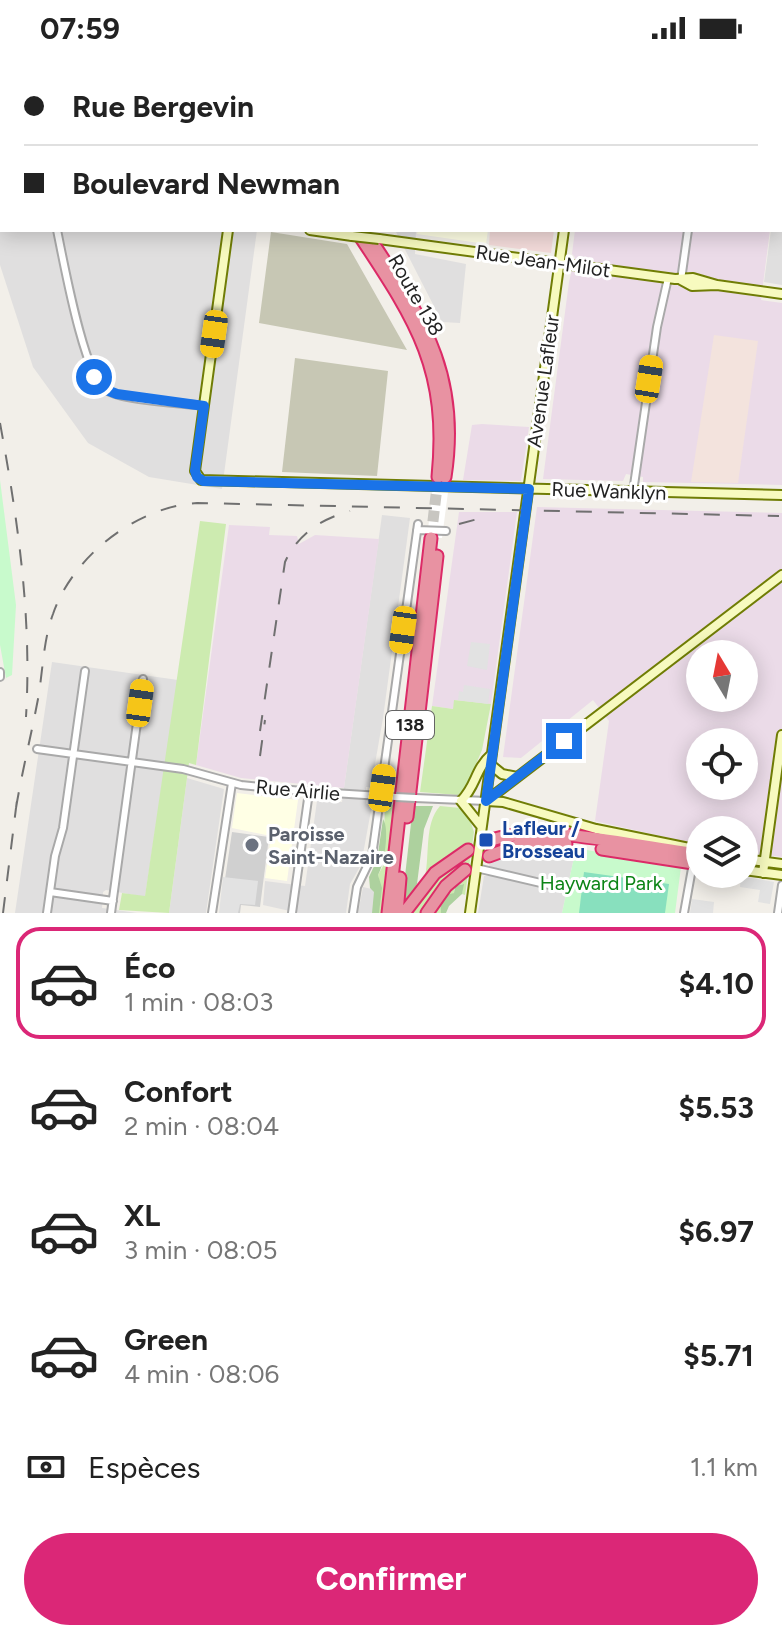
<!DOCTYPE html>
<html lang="fr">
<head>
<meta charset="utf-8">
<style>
  :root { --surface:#fff; --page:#f6f6f6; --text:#222; --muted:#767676; --line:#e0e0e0; --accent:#db2777 }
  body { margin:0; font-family:Figtree,sans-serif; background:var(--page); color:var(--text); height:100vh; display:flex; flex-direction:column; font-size:30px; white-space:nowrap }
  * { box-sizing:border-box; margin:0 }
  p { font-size:26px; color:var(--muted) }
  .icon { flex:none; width:44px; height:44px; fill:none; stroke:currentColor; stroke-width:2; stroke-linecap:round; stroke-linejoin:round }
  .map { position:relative; height:857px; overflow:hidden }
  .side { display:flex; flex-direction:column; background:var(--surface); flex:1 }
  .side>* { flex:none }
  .hud { position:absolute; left:0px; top:0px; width:782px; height:176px; box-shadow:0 4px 20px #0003; display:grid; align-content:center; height:176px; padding:0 24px; background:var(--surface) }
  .needle { width:52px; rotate:350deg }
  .fabs { position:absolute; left:686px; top:584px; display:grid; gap:16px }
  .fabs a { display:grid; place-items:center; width:72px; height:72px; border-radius:50%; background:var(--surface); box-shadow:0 4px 20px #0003; font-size:40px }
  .end { position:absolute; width:36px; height:36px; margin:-18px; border:10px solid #1a73e8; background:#fff; box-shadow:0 0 0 4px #fff }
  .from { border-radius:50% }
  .car { position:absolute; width:24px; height:48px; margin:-24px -12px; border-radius:10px; box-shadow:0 0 6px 2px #0007; background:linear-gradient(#f5c518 24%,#345 0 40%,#f5c518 0 76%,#345 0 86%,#f5c518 0) }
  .hud b { display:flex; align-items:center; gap:28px; height:76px; font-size:30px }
  .hud b+b { border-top:2px solid var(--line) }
  .hud i { width:20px; height:20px; background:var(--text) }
  ul { padding:14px 0 0; list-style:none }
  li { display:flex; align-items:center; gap:24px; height:112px; margin:0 16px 12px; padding:0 8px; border:4px solid transparent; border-radius:24px }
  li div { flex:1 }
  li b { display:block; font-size:30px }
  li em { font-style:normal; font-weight:700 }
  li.current { border-color:var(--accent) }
  li>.icon { width:72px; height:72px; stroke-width:1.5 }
  .pay { display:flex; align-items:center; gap:20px; height:88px; padding:0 24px; font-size:30px }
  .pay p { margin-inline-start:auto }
  .primary-button { display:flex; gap:16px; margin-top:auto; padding:16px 24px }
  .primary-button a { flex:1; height:92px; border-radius:48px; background:var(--accent); color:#fff; font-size:32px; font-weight:700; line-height:92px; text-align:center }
  .status { display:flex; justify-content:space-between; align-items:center; height:56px; padding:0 40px; background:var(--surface); direction:ltr }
  .status svg { height:22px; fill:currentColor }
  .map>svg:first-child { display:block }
</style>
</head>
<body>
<div class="status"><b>07:59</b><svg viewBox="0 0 49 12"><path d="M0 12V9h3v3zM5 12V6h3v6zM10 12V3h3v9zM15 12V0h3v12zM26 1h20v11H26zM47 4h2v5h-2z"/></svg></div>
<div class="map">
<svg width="782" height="857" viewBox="0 0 782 857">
  <rect width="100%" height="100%" fill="#f2efe9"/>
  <path fill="#e0dfdf" d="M0,0H242L2,2V174H257L222,433L149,421L88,387L33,311L0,209Z
    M782,92V229L764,226L771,174H780Z
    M395,174H416L415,198L466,208L460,267L442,266Z
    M382,459L410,462L383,662L371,731H366V748L372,749L361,809L350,828L346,857H299L263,849L265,825L305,830L317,745L342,746Z
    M52,606L178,624L145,841L106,834L103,836L102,852L137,857H15Z
    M187,722L224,733L206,857H169Z
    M526,791L576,792L562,857H478L484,820H488L490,803Z
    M363,831L380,835L379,857H358Z"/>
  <path fill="#f2dad9" d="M490,174H554L551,197L489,189Z"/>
  <path fill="#ebdbe8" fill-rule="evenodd" d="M663,0H782L780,101V2H663Z
    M575,174H770L761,244L782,247V429L643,426V421L626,418L623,425L543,423L569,226L575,201L572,198Z
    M482,368L529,371L521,425L463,424L472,369Z
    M537,451L782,457V801L744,796V774H700V789L595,765L609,665L593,644L521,702L503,701ZM700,598H744V642H700ZM700,686H744V730H700Z
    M459,456H517L491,648L455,644L453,653L432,650Z
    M229,469L270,471L269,479L297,480L299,488L315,479L379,483L344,732L241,722L196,709Z"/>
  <path fill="#ffffe5" d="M418,174H488L486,188L417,178Z
    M237,737L298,744L287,825L265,822L271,780L232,772Z"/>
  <path fill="#d0d0d0" d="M232,776L269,781L260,851L241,849L240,857H220Z"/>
  <path fill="#f3e3dd" d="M714,279L758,285L738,427L691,426Z"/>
  <path fill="#c7c7b4" d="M271,176L347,188L407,294L259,267Z
    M295,302L388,315L377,420L282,416Z"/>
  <path fill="#cdebb0" d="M200,465L226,468L196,709L189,707L169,857L119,854L122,837L145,840Z
    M454,644L491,648L482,694L464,736L458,739L420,736L432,650L453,653Z
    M385,748L395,749L382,857H379L380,829L378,819L383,810Z
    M440,750L460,752L469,761L474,776L465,839L462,838L463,828L454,831V837L440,846L441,857H408C414,846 422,833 425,821C430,798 424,768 440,750Z"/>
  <path fill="#add19e" d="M413,750H433L424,773L417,828L401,855Z
    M383,763C390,773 384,809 378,819L382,832L379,857H372L374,836L370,832L369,821L377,804Z
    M464,828L462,838L449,850L446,857H441L440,846L446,839L454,837L455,830Z"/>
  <path fill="#c8facc" d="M0,424L16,549L12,619L6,622L0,589Z
    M576,792L681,811L675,857H562Z"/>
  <path fill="#88e0be" d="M584,816L669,828L665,857H579Z"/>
  <path fill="#e2e2e2" d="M471,586L490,588L487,614L467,610Z
    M464,629L490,633L488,648L458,644L459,635L463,636Z
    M741,820L774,826L770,848L758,846L760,834L740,831Z
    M223,821L258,825L255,849L240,848L238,857H219Z
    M692,843L714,846L713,857H690Z"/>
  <path fill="#fff" d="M434,421H450L442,482H427Z"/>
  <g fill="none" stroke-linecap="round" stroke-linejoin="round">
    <path stroke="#c8c6c1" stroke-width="11" stroke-dasharray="11 5.5" stroke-linecap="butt" d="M431,482L438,422"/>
    <g stroke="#a9a9a9" stroke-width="10">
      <path id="street" d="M13,2L14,0
        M408,2V0
        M711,2L712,0
        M57,174C63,202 84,322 106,334C124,345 181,347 204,350
        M681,224L688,174
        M633,436L657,271L668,222
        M417,474L446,475
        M0,616V621
        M37,693L183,713L241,729L302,735L396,741
        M415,742L486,745
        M476,812L562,832
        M50,836L113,845
        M47,857L55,800L63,772L85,615
        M111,857L143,623
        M212,857L232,727
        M292,857L309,736
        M353,857L357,831L372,800L418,468
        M684,857L693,807
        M778,857L782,829"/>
    </g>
    <g stroke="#707d05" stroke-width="12">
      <path id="secondary" d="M252,2V0
        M587,2V0
        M228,174L195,415L201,424L782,439
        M310,174L352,180
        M379,183L675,223L693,222L717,229
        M681,224L692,230L717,229L782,238
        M491,709L502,718L517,721
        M486,745L782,519
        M487,745L503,746L596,773L699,794
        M481,770L461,745C477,729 474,714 492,698
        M744,803L782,808
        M744,814L782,819
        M763,817L782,679
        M470,857L564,174"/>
    </g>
    <g stroke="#dc2a67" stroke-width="15">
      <path id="highway" d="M270,0L271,2
        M303,0V2
        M311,0V2
        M325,0V2
        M356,174C414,262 449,310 438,421
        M376,192C427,269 460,325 445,421
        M407,761L437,500
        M491,784C549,766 638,792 700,798
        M602,793L693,807
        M489,800L522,788H566
        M388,857L431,482
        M397,857L400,822
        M404,857L435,817L468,794
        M427,857L446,830L465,814"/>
    </g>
    <use href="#street" stroke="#fff" stroke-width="6"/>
    <use href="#secondary" stroke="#f7fabf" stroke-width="8"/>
    <use href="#highway" stroke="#e892a2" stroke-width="11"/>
    <path stroke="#707070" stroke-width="2" stroke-dasharray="16 16" stroke-linecap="butt" d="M0,367C18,465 32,561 26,661
      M459,468L489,460
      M260,675L285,506C298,478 321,463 350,455
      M260,700L265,664
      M16,752C22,716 31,680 38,643C43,615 43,585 53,558C73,500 136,451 197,447L779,460
      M3,857L17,744"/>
    <g stroke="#a9a9a9" stroke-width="10" stroke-linecap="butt">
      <path id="street-bridge" d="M396,741L415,742"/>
    </g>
    <g stroke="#707d05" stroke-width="12" stroke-linecap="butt">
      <path id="secondary-bridge" d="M352,180L379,183"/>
    </g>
    <use href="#street-bridge" stroke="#fff" stroke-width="6"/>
    <use href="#secondary-bridge" stroke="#f7fabf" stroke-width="8"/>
  </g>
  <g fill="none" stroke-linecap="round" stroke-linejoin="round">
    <path stroke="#1a73e8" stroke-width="10" d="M94,321L104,333L117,338L204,350L195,415L197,421L203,425L529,433L486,745L564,685"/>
  </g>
  <rect fill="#1a4fb4" stroke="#fff" stroke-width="3" x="478" y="776" width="16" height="16" rx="4"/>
  <circle fill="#6b7280" stroke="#fff" stroke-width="3" cx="252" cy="789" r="8"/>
  <g text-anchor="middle" stroke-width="6" stroke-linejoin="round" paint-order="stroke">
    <rect fill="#fff" stroke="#646464" stroke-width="2" x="386" y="655" width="48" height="28" rx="6"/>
    <g font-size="18" font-weight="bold" fill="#222">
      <text x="410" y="675">138</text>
    </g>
    <g font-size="20" fill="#222" stroke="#fff">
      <text transform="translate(543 205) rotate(8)" y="7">Rue Jean-Milot</text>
      <text transform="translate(416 239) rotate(60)" y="7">Route 138</text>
      <text transform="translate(543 325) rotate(-82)" y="7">Avenue Lafleur</text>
      <text transform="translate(609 435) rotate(2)" y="7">Rue Wanklyn</text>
      <text transform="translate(298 734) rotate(5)" y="7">Rue Airlie</text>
    </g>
    <g font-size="20" font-weight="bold" fill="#164399" stroke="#fff" text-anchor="start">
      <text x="502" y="779">Lafleur /<tspan x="502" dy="23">Brosseau</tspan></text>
    </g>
    <g font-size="20" font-weight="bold" fill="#5b616d" stroke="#fff" text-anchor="start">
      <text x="268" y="785">Paroisse<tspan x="268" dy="23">Saint-Nazaire</tspan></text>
    </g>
    <g font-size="20" fill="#0c8416" stroke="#fff">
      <text x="601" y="834">Hayward Park</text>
    </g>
  </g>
</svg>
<div class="fabs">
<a><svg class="needle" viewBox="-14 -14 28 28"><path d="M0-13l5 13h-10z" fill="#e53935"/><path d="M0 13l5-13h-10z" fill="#767676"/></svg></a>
<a><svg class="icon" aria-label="locate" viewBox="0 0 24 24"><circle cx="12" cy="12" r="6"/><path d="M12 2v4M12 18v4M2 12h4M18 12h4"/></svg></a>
<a><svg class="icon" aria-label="layers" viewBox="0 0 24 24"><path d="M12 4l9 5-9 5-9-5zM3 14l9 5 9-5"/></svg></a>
</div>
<i class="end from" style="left:94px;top:321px"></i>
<i class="end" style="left:564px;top:685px"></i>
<i class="car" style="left:214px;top:278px;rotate:188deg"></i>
<i class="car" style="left:649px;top:323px;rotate:9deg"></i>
<i class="car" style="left:403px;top:574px;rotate:188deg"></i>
<i class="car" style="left:140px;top:647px;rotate:8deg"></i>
<i class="car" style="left:382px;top:732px;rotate:8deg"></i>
<div class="hud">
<b><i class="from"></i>Rue Bergevin</b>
<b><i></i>Boulevard Newman</b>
</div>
</div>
<section class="side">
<ul>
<li class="current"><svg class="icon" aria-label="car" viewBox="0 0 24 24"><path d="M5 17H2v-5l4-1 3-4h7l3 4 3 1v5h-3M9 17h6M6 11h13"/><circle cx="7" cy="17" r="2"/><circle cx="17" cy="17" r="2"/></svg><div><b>Éco</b><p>1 min · 08:03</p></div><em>$4.10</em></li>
<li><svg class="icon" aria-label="car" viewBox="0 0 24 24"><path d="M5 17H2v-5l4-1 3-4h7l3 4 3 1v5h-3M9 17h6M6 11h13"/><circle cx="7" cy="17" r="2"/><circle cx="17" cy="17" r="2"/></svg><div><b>Confort</b><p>2 min · 08:04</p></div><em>$5.53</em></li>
<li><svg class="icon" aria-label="car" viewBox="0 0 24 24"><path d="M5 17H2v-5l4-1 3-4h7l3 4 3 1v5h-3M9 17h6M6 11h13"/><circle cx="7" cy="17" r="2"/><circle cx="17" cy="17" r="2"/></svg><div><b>XL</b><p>3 min · 08:05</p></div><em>$6.97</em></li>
<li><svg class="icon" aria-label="car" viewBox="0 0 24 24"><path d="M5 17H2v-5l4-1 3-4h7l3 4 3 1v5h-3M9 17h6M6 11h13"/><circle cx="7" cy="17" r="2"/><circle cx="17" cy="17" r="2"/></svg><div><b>Green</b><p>4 min · 08:06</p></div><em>$5.71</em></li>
</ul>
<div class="pay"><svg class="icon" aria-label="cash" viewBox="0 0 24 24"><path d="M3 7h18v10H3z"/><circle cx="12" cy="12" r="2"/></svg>Espèces<p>1.1 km</p></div>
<div class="primary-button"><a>Confirmer</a></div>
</section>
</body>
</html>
